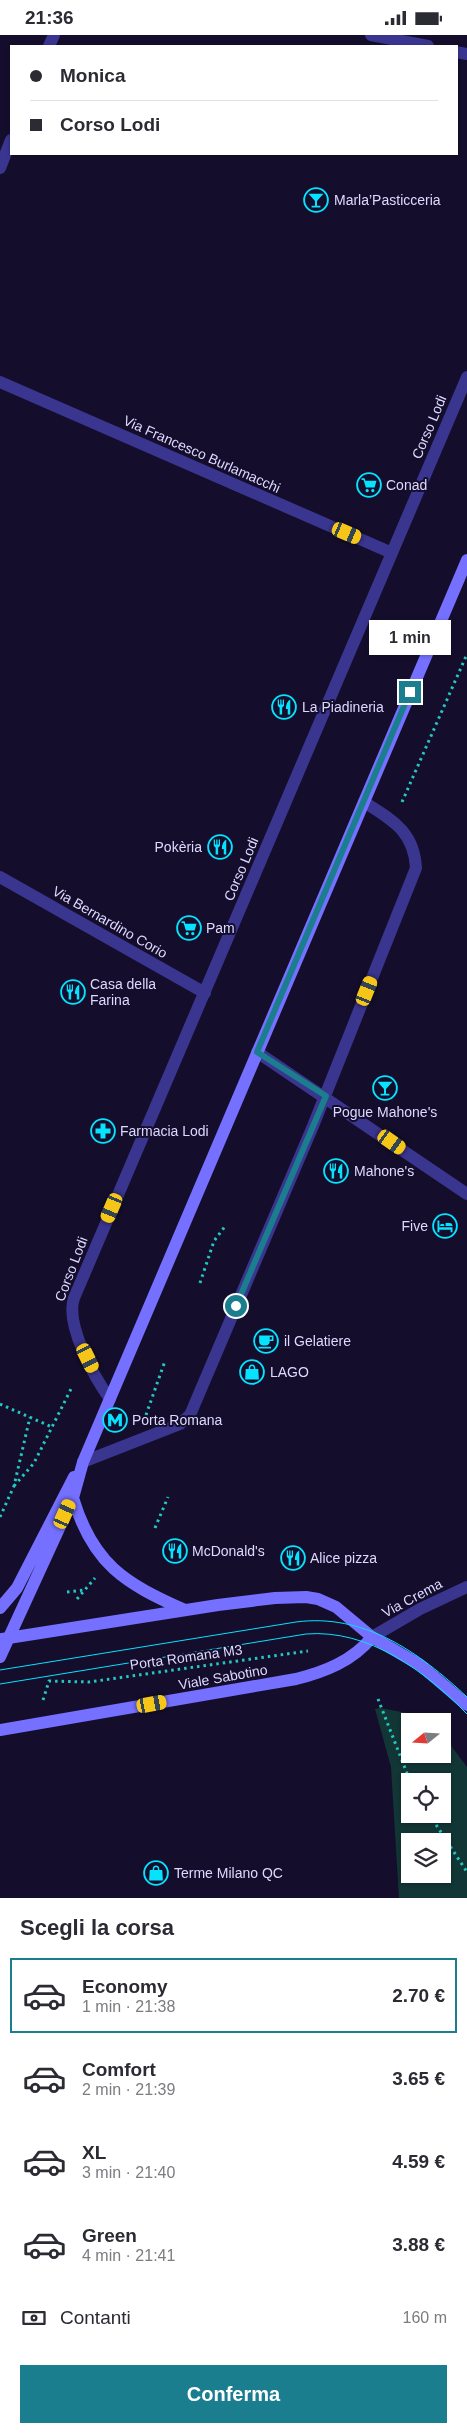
<!DOCTYPE html>
<html lang="it">
<head>
<meta charset="utf-8">
<style>
  :root { --surface:#fff; --page:#f7f7f7; --text:#2b2b33; --muted:#7c7c81; --line:#e1e1e2; --accent:#1a7e8f }
  body { margin:0; font-family:Helvetica,sans-serif; background:var(--page); color:var(--text); height:100vh; display:flex; flex-direction:column; font-size:19px; white-space:nowrap }
  * { box-sizing:border-box; margin:0 }
  p { font-size:16px; color:var(--muted) }
  .icon { flex:none; width:28px; height:28px; fill:none; stroke:currentColor; stroke-width:2; stroke-linecap:round; stroke-linejoin:round }
  .map { position:relative; height:1863px; overflow:hidden }
  .drawer { display:flex; flex-direction:column; background:var(--surface); flex:1 }
  .drawer>* { flex:none }
  .guide { position:absolute; left:10px; top:10px; width:448px; height:110px; border-radius:0px; box-shadow:0 1px 4px #0004; display:grid; align-content:center; height:110px; padding:0 20px; background:var(--surface) }
  .needle { width:32px; rotate:252deg }
  .fabs { position:absolute; left:401px; top:1678px; display:grid; gap:10px }
  .fabs a { display:grid; place-items:center; width:50px; height:50px; border-radius:0px; background:var(--surface); box-shadow:0 1px 4px #0004; font-size:25px }
  .end { position:absolute; width:22px; height:22px; margin:-11px; border:6px solid #1a7e8f; background:#fff; box-shadow:0 0 0 2px #fff }
  .from { border-radius:50% }
  .bubble { position:absolute; height:35px; border-radius:0px; background:var(--surface); box-shadow:0 1px 4px #0004; font-size:16px; font-weight:800; line-height:35px; text-align:center }
  .car { position:absolute; width:15px; height:30px; margin:-15px -8px; border-radius:6px; box-shadow:0 0 4px 1px #0007; background:linear-gradient(#f5c518 24%,#345 0 40%,#f5c518 0 76%,#345 0 86%,#f5c518 0) }
  .guide b { display:flex; align-items:center; gap:18px; height:48px; font-size:19px }
  .guide b+b { border-top:1px solid var(--line) }
  .guide i { width:12px; height:12px; background:var(--text) }
  ul { padding:0; list-style:none }
  li { display:flex; align-items:center; gap:15px; height:75px; margin:0 10px 8px; padding:0 10px; border:2px solid transparent; border-radius:0px }
  li div { flex:1 }
  li b { display:block; font-size:19px }
  li em { font-style:normal; font-weight:800 }
  li.active { border-color:var(--accent) }
  li>.icon { width:45px; height:45px; stroke-width:1.5 }
  h2 { padding:0 20px; font-size:22px; line-height:60px }
  .pay { display:flex; align-items:center; gap:12px; height:55px; padding:0 20px; font-size:19px }
  .pay p { margin-inline-start:auto }
  .cta { display:flex; gap:10px; margin-top:auto; padding:10px 20px }
  .cta a { flex:1; height:58px; border-radius:0px; background:var(--accent); color:#fff; font-size:20px; font-weight:800; line-height:58px; text-align:center }
  .status { display:flex; justify-content:space-between; align-items:center; height:35px; padding:0 25px; background:var(--surface); direction:ltr }
  .status svg { height:14px; fill:currentColor }
  .map>svg:first-child { display:block }
</style>
</head>
<body>
<div class="status"><b>21:36</b><svg viewBox="0 0 49 12"><path d="M0 12V9h3v3zM5 12V6h3v6zM10 12V3h3v9zM15 12V0h3v12zM26 1h20v11H26zM47 4h2v5h-2z"/></svg></div>
<div class="map">
<svg width="467" height="1863" viewBox="0 0 467 1863">
  <rect width="100%" height="100%" fill="#140e2c"/>
  <path fill="#113635" fill-rule="evenodd" d="M380,1673L413,1679L423,1686H410V1719H442L443,1700L467,1732V1863H399L391,1732L375,1674ZM410,1746H442V1779H410ZM410,1806H442V1839H410Z"/>
  <g fill="none" stroke-linecap="round" stroke-linejoin="round">
    <path stroke="#24c8c0" stroke-width="3" stroke-dasharray="2.5 4" stroke-linecap="butt" d="M402,767L467,619
      M200,1248L214,1206L226,1190
      M0,1369L52,1392
      M146,1380L165,1326
      M14,1451L34,1428L72,1352
      M0,1482L14,1451L30,1382
      M155,1493L168,1462
      M67,1557L84,1555
      M77,1564L95,1543
      M378,1664L410,1746
      M43,1665L49,1646L89,1647L308,1616
      M429,1779L467,1837"/>
    <path stroke="#3a358f" stroke-width="12" d="M371,0L428,11
      M49,11L54,0
      M456,17L467,19
      M0,133L11,105
      M0,347L392,518
      M0,842L205,958
      M257,1017L467,1159
      M110,1364C94,1342 65,1289 74,1263L467,342
      M83,1427L180,1389L190,1380L313,1091L416,833C414,796 392,785 364,767
      M372,1602L420,1574L467,1552"/>
    <path stroke="#7570ff" stroke-width="12" d="M73,1463C93,1529 124,1548 185,1575
      M0,1573L17,1553L74,1442
      M2,1604L218,1570L275,1563L306,1562L318,1564L336,1572L372,1602L420,1630L467,1670
      M0,1622L73,1463L83,1427L467,525
      M0,1695L296,1644C324,1637 353,1626 372,1602"/>
    <path stroke="#05e3ff" stroke-width="1" d="M0,1635L296,1587C364,1578 419,1617 467,1662
      M0,1649L306,1599C369,1594 425,1636 467,1679"/>
  </g>
  <g fill="none" stroke-linecap="round" stroke-linejoin="round">
    <path stroke="#1a7e8f" stroke-width="6" d="M236,1271L326,1061L257,1017L410,657"/>
  </g>
  <defs>
    <g id="bar-ring" transform="scale(1.25)"><circle r="9.5" fill="#140e2c" stroke="#05e3ff" stroke-width="1.5"/><path d="M-6-5H6L.8 .8V4.5H3.5V6h-7V4.5H-.8V.8Z" fill="#05e3ff"/></g>
    <g id="supermarket-ring" transform="scale(1.25)"><circle r="9.5" fill="#140e2c" stroke="#05e3ff" stroke-width="1.5"/><path d="M-6-5.5h2.5l.6 2H6L4.5 2H-2.5L-4.4-4H-6ZM-1.5 3.2a1.3 1.3 0 1 0 .1 0ZM3 3.2a1.3 1.3 0 1 0 .1 0Z" fill="#05e3ff"/></g>
    <g id="restaurant-ring" transform="scale(1.25)"><circle r="9.5" fill="#140e2c" stroke="#05e3ff" stroke-width="1.5"/><path d="M-5-6h1v4h1v-4h1v4h1v-4h1v5L-1.5 .5V6h-2V.5L-5-1ZM5-6V6H3V1.5H1.5Q1.5-4 5-6Z" fill="#05e3ff"/></g>
    <g id="pharmacy-ring" transform="scale(1.25)"><circle r="9.5" fill="#140e2c" stroke="#05e3ff" stroke-width="1.5"/><path d="M-2-6h4v4h4v4h-4v4h-4v-4h-4v-4h4Z" fill="#05e3ff"/></g>
    <g id="hotel-ring" transform="scale(1.25)"><circle r="9.5" fill="#140e2c" stroke="#05e3ff" stroke-width="1.5"/><path d="M-6-4.5h1.5V1H6V5H4.5V3h-9V5H-6ZM-4 0a1.8 1.8 0 1 1 3.6 0ZM.5 0V-2.5h3Q6-2.5 6 0Z" fill="#05e3ff"/></g>
    <g id="cafe-ring" transform="scale(1.25)"><circle r="9.5" fill="#140e2c" stroke="#05e3ff" stroke-width="1.5"/><path d="M-5.5-4.5H6V0H3Q3 3.5 0 3.5H-2.5Q-5.5 3.5-5.5 0ZM3-3.2v2h1.7v-2ZM-6 4.5H4V6H-6Z" fill="#05e3ff"/></g>
    <g id="shop-ring" transform="scale(1.25)"><circle r="9.5" fill="#140e2c" stroke="#05e3ff" stroke-width="1.5"/><path d="M-5-2.5h2.3a2.7 3.5 0 0 1 5.4 0H5L5.5 6h-11ZM-1.5-2.5h3a1.5 2.3 0 0 0-3 0Z" fill="#05e3ff"/></g>
    <g id="metro-ring" transform="scale(1.25)"><circle r="9.5" fill="#140e2c" stroke="#05e3ff" stroke-width="1.5"/><path d="M-5.5 5V-5H-3L0 0L3-5H5.5V5H3V-.5L0 4L-3-.5V5Z" fill="#05e3ff"/></g>
  </defs>
  <g fill-rule="evenodd">
    <use href="#bar-ring" x="316" y="165"/>
    <use href="#supermarket-ring" x="369" y="450"/>
    <use href="#restaurant-ring" x="284" y="672"/>
    <use href="#restaurant-ring" x="220" y="812"/>
    <use href="#supermarket-ring" x="189" y="893"/>
    <use href="#restaurant-ring" x="73" y="957"/>
    <use href="#bar-ring" x="385" y="1053"/>
    <use href="#pharmacy-ring" x="103" y="1096"/>
    <use href="#restaurant-ring" x="336" y="1136"/>
    <use href="#hotel-ring" x="445" y="1191"/>
    <use href="#cafe-ring" x="266" y="1306"/>
    <use href="#shop-ring" x="252" y="1337"/>
    <use href="#metro-ring" x="115" y="1385"/>
    <use href="#restaurant-ring" x="175" y="1516"/>
    <use href="#restaurant-ring" x="293" y="1523"/>
    <use href="#shop-ring" x="156" y="1838"/>
  </g>
  <g text-anchor="middle" stroke-width="4" stroke-linejoin="round" paint-order="stroke">
    <g font-size="14" fill="#ded9ff" stroke="#140e2c" text-anchor="start">
      <text x="334" y="170">Marla’Pasticceria</text>
      <text x="386" y="455">Conad</text>
      <text x="302" y="677">La Piadineria</text>
      <text x="202" y="817" text-anchor="end">Pokèria</text>
      <text x="206" y="898">Pam</text>
      <text x="90" y="954">Casa della<tspan x="90" dy="16">Farina</tspan></text>
      <text x="385" y="1082" text-anchor="middle">Pogue Mahone's</text>
      <text x="120" y="1101">Farmacia Lodi</text>
      <text x="354" y="1141">Mahone's</text>
      <text x="428" y="1196" text-anchor="end">Five</text>
      <text x="284" y="1311">il Gelatiere</text>
      <text x="270" y="1342">LAGO</text>
      <text x="132" y="1390">Porta Romana</text>
      <text x="192" y="1521">McDonald's</text>
      <text x="310" y="1528">Alice pizza</text>
      <text x="174" y="1843">Terme Milano QC</text>
    </g>
    <g font-size="14" fill="#ded9ff" stroke="#140e2c">
      <text transform="translate(429 392) rotate(-67)" y="5">Corso Lodi</text>
      <text transform="translate(202 419) rotate(24)" y="5">Via Francesco Burlamacchi</text>
      <text transform="translate(241 834) rotate(-67)" y="5">Corso Lodi</text>
      <text transform="translate(110 887) rotate(30)" y="5">Via Bernardino Corio</text>
      <text transform="translate(71 1234) rotate(-69)" y="5">Corso Lodi</text>
      <text transform="translate(412 1563) rotate(-28)" y="5">Via Crema</text>
      <text transform="translate(186 1622) rotate(-8)" y="5">Porta Romana M3</text>
      <text transform="translate(223 1642) rotate(-10)" y="5">Viale Sabotino</text>
    </g>
  </g>
</svg>
<div class="fabs">
<a><svg class="needle" viewBox="-14 -14 28 28"><path d="M0-13l5 13h-10z" fill="#e53935"/><path d="M0 13l5-13h-10z" fill="#7c7c81"/></svg></a>
<a><svg class="icon" aria-label="locate" viewBox="0 0 24 24"><circle cx="12" cy="12" r="6"/><path d="M12 2v4M12 18v4M2 12h4M18 12h4"/></svg></a>
<a><svg class="icon" aria-label="layers" viewBox="0 0 24 24"><path d="M12 4l9 5-9 5-9-5zM3 14l9 5 9-5"/></svg></a>
</div>
<i class="end from" style="left:236px;top:1271px"></i>
<i class="end" style="left:410px;top:657px"></i>
<div class="bubble" style="left:369px;top:585px;width:82px">1 min</div>
<i class="car" style="left:347px;top:498px;rotate:113deg"></i>
<i class="car" style="left:367px;top:956px;rotate:22deg"></i>
<i class="car" style="left:392px;top:1107px;rotate:125deg"></i>
<i class="car" style="left:112px;top:1173px;rotate:203deg"></i>
<i class="car" style="left:88px;top:1323px;rotate:154deg"></i>
<i class="car" style="left:65px;top:1479px;rotate:24deg"></i>
<i class="car" style="left:152px;top:1669px;rotate:80deg"></i>
<div class="guide">
<b><i class="from"></i>Monica</b>
<b><i></i>Corso Lodi</b>
</div>
</div>
<section class="drawer">
<h2>Scegli la corsa</h2>
<ul>
<li class="active"><svg class="icon" aria-label="car" viewBox="0 0 24 24"><path d="M5 17H2v-5l4-1 3-4h7l3 4 3 1v5h-3M9 17h6M6 11h13"/><circle cx="7" cy="17" r="2"/><circle cx="17" cy="17" r="2"/></svg><div><b>Economy</b><p>1 min · 21:38</p></div><em>2.70 €</em></li>
<li><svg class="icon" aria-label="car" viewBox="0 0 24 24"><path d="M5 17H2v-5l4-1 3-4h7l3 4 3 1v5h-3M9 17h6M6 11h13"/><circle cx="7" cy="17" r="2"/><circle cx="17" cy="17" r="2"/></svg><div><b>Comfort</b><p>2 min · 21:39</p></div><em>3.65 €</em></li>
<li><svg class="icon" aria-label="car" viewBox="0 0 24 24"><path d="M5 17H2v-5l4-1 3-4h7l3 4 3 1v5h-3M9 17h6M6 11h13"/><circle cx="7" cy="17" r="2"/><circle cx="17" cy="17" r="2"/></svg><div><b>XL</b><p>3 min · 21:40</p></div><em>4.59 €</em></li>
<li><svg class="icon" aria-label="car" viewBox="0 0 24 24"><path d="M5 17H2v-5l4-1 3-4h7l3 4 3 1v5h-3M9 17h6M6 11h13"/><circle cx="7" cy="17" r="2"/><circle cx="17" cy="17" r="2"/></svg><div><b>Green</b><p>4 min · 21:41</p></div><em>3.88 €</em></li>
</ul>
<div class="pay"><svg class="icon" aria-label="cash" viewBox="0 0 24 24"><path d="M3 7h18v10H3z"/><circle cx="12" cy="12" r="2"/></svg>Contanti<p>160 m</p></div>
<div class="cta"><a>Conferma</a></div>
</section>
</body>
</html>
